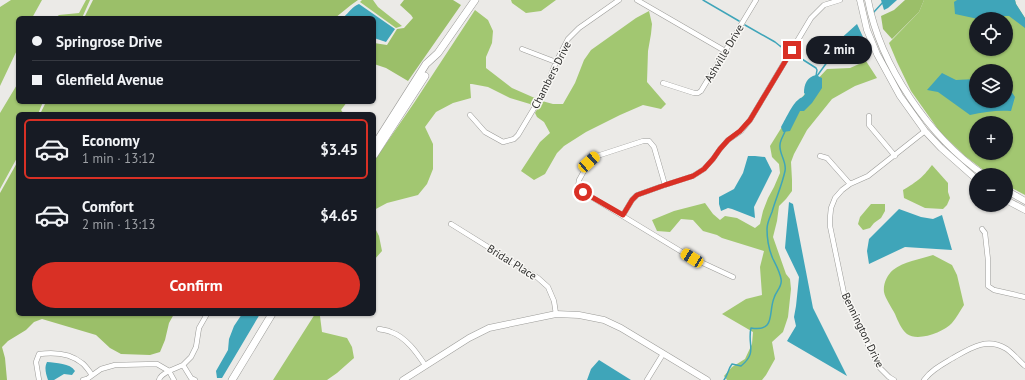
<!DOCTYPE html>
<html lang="en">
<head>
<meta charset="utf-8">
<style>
  :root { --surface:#171b24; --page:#242831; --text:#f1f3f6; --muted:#9ea1a6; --line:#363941; --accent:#d93025 }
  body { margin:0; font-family:"PT Sans",sans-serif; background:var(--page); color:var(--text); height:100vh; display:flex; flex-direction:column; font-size:15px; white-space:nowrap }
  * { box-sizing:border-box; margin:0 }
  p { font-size:13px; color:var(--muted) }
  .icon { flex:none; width:22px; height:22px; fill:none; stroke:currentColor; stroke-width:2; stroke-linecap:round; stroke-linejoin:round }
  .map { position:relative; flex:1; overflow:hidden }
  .sheet { position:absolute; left:16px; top:112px; width:360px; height:204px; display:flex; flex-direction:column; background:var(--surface); border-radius:6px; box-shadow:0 1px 3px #0004 }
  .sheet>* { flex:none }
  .banner { position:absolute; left:16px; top:16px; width:360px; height:88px; border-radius:6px; box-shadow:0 1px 3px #0004; display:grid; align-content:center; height:88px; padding:0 16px; background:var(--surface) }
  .controls { position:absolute; left:969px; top:12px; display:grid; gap:8px }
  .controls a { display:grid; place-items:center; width:44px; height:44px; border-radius:50%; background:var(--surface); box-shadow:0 1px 3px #0004; font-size:20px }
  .end { position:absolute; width:18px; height:18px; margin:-9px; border:5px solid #d93025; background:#fff; box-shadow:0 0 0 2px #fff }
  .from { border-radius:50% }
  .bubble { position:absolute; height:28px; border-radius:14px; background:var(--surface); box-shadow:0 1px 3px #0004; font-size:13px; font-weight:700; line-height:28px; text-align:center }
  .car { position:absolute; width:12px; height:24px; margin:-12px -6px; border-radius:5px; box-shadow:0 0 3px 1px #0007; background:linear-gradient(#f5c518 24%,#345 0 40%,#f5c518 0 76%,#345 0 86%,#f5c518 0) }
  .banner b { display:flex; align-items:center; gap:14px; height:38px; font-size:15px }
  .banner b+b { border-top:1px solid var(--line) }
  .banner i { width:10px; height:10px; background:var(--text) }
  ul { padding:7px 0 0; list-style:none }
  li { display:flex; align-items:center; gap:12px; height:60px; margin:0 8px 6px; padding:0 8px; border:2px solid transparent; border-radius:6px }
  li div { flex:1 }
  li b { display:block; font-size:15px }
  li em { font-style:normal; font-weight:700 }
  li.on { border-color:var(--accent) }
  li>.icon { width:36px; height:36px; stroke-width:1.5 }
  .action { display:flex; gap:8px; margin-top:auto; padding:8px 16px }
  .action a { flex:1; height:46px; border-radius:24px; background:var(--accent); color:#fff; font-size:16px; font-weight:700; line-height:46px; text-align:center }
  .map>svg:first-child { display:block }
</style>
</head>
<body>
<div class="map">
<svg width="1025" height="380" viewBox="0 0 1025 380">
  <rect width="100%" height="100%" fill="#ebeae7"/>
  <path fill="#a2c771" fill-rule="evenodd" d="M11,0H42L32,18H18V48L0,86V7Z
    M86,0H90L82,18H55L59,15L79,13Z
    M362,0H373L378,7L402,26L396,28L360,2Z
    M511,0H556L541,11L526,13L512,3Z
    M924,0H1015L1016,4L1025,18V195L1006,185V175H990L965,156L940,132L911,91L897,62L889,43L919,12ZM976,19H1006V49H976ZM976,71H1006V101H976ZM976,123H1006V153H976Z
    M475,10L488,20L493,31L492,43L486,57V68L512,88L537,99L532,107L530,104L510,98L488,87L472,84H470L471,98L453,103L436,112L425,127L433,144V169L427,184L418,195L387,203L374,210V161L414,103Z
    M649,11L652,24L651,34L648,51L647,82L666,104L661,109L643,105L620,115L586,132L564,146L557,153L545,174L534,180L521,171L540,142L550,133L544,122L537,117L535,113L542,101L553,104H563L575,83L584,60L591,50L636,18Z
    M866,61L877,78L855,86L832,99L807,130L794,154L791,162L792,180V191L786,199L779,206L777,221L773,237L786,274L790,279L791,289L788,317L783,332L772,342L775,359L766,375L762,380H727L724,376L732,367L745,359L752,344L753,332L722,314L746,299L762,295L760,267L764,251L722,238L717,235L703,231L693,220L681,219L670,232L657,231L652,220L674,211L705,203L713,214L720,220L725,216L737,218L755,228L760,224L763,211L768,198L774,187L780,173L779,164L772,157L770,146L795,106L814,83L827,69L850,68Z
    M18,83V102H43L38,114H18V156L0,189V113Z
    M932,165L948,183V192L950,198L947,205L943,209L925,208L904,198L903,190C918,181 922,178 932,165Z
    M871,204H885V211L881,218L874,223L870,228L863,230L858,224L860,217Z
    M374,226L379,236L382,251L374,260Z
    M933,255L952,265L957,275L964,305C960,311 957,317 952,323C944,332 918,342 907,334C901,329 898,321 895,314C892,308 885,298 884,292C883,284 887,275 893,270C903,262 920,259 933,255Z
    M315,314H322L320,316L322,332L347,338L352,347L354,358L337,373L327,380H273Z"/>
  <path fill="#9bbf69" d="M93,0H358L351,5L335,18H84Z
    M404,0H453L461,5L408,81L386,68L374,64V43L387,45L397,29L404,28L413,18L411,15L400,5Z
    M905,0H924L919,12L892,39L883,29L881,16L894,10Z
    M46,102H347L341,110L344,114H40Z
    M18,161V314H174L169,323L165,340L160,352L150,355L121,354L110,348L96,335L42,319L34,322L26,330L8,341L2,347L5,358L7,380H0V193Z"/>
  <path fill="#3fa5b9" d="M881,0H897L888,8L884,10Z
    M957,0H1015L1016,4L1025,18V28L1009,16H996L991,19H978L955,14L954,2Z
    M359,4L395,29L386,42L374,38V18H344V17C349,12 353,6 359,4Z
    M857,24L863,37L843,62L827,51Z
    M942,73L956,80L976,79V101H1006V91H1011L1015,97L1011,111C997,110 984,112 970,115L938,92L927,90Z
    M816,75L822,78V88L812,103L804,111H800L790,131L783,132L781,127C784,122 793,103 798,100C801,97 803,98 805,94L804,93C804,84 807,77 816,75Z
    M748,156H755L765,157L772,171L754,207L755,218L732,209L728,208L721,211L719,204V197L734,189L743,173Z
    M789,202L793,204L813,308L847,376L787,341L796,326L794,317L796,306L799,277L785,248Z
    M899,209L921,217L933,219L942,215L952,250L905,247L869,264L867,251L869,239Z
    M242,314H260L222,378H217L216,371L228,350L229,339L234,326Z
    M599,360L631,380H587L591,369Z
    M47,362C56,363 70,363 75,371L72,375L64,374L54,380H48C46,374 44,368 47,362Z"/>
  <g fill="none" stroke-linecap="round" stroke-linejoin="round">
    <path stroke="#3fa5b9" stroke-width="1.5" d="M703,0L739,21
      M873,13L885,0
      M745,25L775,42L780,46L788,51
      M794,54L816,68L817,70L816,76
      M817,76L825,65L834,54
      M724,380C728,375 728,369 732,364L741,366C758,352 747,345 751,328C776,332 768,313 774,298C776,291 783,286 781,279C780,272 776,265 773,259C769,250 767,239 767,229C767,223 770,217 772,212C776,198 782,185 785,171C787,162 779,154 780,145C780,140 784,135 785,131"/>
    <g stroke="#9b9b98" stroke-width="5.5">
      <path id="minor" d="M637,0L725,51
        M522,49L556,62
        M663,83L694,93H698L701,91L756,0
        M470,115L485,132L503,142L514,139L518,135L545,90L556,62L568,39L579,28L619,0
        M869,116V125L895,156
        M820,156L827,158L850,184
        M665,185L654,147L649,141H643L597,156L589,162L579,180L578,187L583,192L692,258L733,277
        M623,215L632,200L637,195L665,185L693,176L704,169L713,159L720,149L728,140L741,131L750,120L811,18L824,5L840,0
        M451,224L538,278L548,287L554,301L556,314
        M982,229L985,233L988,260V286L994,290L1025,297
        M379,329C383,330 387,330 391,332C406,337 417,353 425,365
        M183,365L191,378L195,380
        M39,380L36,362L39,354C54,352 70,353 82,363C86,366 89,371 92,375
        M83,380L87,379L101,369L115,365L157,364L169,371L183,365L191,357L196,347L199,328L207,314
        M159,380C160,376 165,373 169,371L174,380
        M647,380L663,354
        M894,380L889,377L879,367L845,298L830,226V218L831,208L835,198L842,190L850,184L868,176L925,131
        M924,380C931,370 943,364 953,358C969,349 986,337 1005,348C1011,351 1019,361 1025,366"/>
    </g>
    <g stroke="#9b9b98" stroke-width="7">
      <path id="tertiary" d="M860,0L867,30L877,54L900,96L925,131L941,148L976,179
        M868,0C880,65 929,137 984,175
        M1006,190L1025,201
        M1006,200L1025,210
        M403,380L469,338L489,328L556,314L579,315L604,320L621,328L707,380"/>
    </g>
    <g stroke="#9b9b98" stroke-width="8">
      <path id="secondary" d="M374,146L426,64L438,53L475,0
        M374,155L425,76
        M232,380L272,314"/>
    </g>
    <use href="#minor" stroke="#fff" stroke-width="4.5"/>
    <use href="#tertiary" stroke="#fff" stroke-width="6"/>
    <use href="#secondary" stroke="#fff" stroke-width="7"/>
  </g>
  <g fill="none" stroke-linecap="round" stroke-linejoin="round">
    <path stroke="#d93025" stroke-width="5" d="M583,192L623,215L632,200L637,195L665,185L693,176L704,169L713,159L720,149L728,140L740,131L750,120L792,50"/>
  </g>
  <g text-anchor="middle" stroke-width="3" stroke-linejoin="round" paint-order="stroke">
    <g font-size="11" fill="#2c2c2b" stroke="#f8f7f4">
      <text transform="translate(724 53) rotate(-59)" y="4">Ashville Drive</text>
      <text transform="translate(551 75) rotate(-63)" y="4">Chambers Drive</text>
      <text transform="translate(512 262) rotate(32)" y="4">Bridal Place</text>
      <text transform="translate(863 330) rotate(64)" y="4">Bennington Drive</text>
    </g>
  </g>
</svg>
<div class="controls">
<a><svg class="icon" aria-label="locate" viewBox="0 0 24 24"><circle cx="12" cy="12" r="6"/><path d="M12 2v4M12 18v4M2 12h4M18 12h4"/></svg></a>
<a><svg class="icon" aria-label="layers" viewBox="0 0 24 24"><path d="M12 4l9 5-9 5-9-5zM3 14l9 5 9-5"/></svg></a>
<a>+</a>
<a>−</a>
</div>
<i class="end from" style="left:583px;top:192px"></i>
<i class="end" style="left:792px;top:50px"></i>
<div class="bubble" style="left:806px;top:36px;width:66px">2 min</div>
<i class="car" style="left:589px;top:162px;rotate:48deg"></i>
<i class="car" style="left:692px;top:258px;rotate:302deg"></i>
<div class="banner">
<b><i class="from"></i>Springrose Drive</b>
<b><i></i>Glenfield Avenue</b>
</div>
<section class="sheet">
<ul>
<li class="on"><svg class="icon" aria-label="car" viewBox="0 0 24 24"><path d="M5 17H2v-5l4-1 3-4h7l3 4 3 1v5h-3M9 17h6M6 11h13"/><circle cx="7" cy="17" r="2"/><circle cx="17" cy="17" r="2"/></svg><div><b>Economy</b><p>1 min · 13:12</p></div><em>$3.45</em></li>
<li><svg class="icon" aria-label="car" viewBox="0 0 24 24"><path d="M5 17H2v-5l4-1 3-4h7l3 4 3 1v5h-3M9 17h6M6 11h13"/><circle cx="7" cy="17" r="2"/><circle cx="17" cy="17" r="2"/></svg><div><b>Comfort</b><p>2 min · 13:13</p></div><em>$4.65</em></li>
</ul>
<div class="action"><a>Confirm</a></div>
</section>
</div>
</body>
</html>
